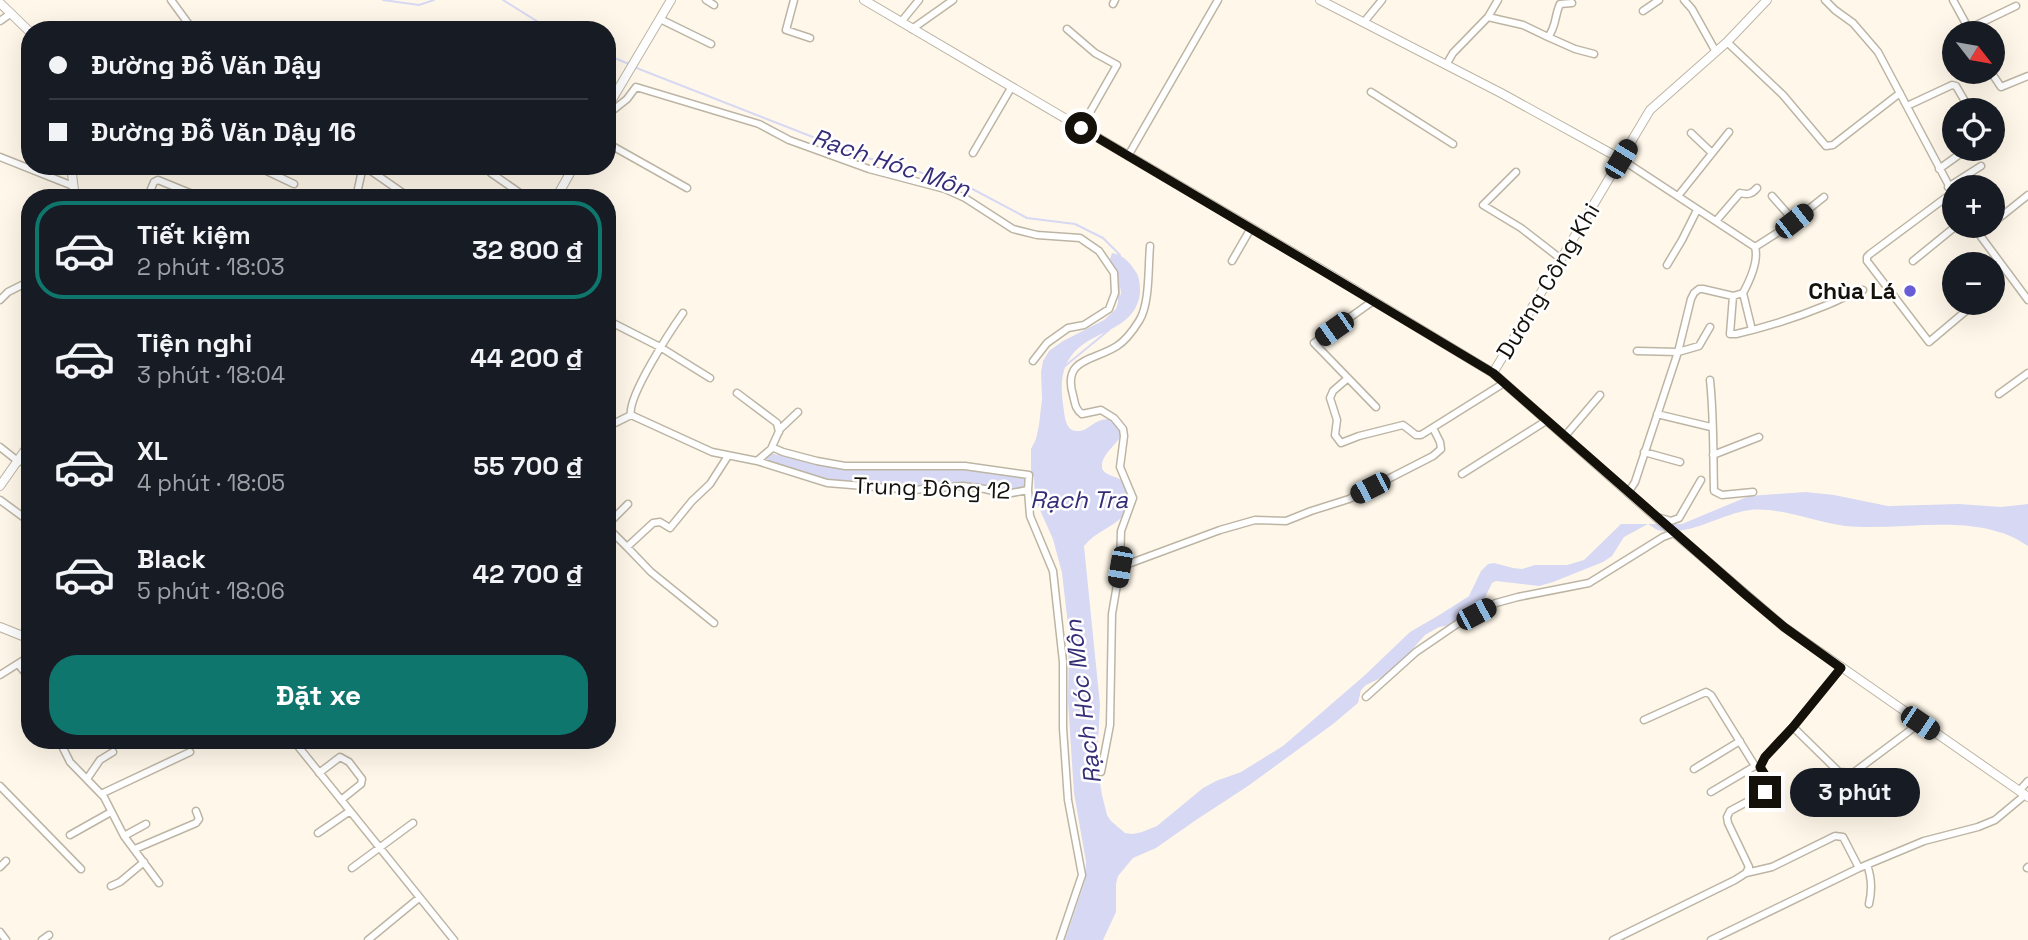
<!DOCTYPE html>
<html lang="vi">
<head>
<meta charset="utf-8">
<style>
  :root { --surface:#171b24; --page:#20242c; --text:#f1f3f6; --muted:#9ea1a6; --line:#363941; --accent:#0f766e }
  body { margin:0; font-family:"Space Grotesk",sans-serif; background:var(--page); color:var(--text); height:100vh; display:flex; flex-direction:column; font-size:26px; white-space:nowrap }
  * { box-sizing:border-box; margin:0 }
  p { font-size:23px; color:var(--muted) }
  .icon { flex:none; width:38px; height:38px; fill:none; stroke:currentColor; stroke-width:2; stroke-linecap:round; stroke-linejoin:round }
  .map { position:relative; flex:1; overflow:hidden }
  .sheet { position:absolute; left:21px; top:189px; width:595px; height:560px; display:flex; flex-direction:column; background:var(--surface); border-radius:28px; box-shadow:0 7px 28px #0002 }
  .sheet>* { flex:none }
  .banner { position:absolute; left:21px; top:21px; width:595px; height:154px; border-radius:28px; box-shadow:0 7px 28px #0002; display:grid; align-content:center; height:154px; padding:0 28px; background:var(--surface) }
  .needle { width:46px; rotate:121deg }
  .controls { position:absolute; left:1942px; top:21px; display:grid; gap:14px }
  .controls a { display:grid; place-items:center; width:63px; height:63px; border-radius:50%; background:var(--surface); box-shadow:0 7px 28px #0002; font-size:35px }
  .end { position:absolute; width:32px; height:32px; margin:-16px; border:9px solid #14110b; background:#fff; box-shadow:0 0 0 4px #fff }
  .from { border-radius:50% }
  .bubble { position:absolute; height:49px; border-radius:24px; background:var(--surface); box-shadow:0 7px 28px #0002; font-size:23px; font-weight:700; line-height:49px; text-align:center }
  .car { position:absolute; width:21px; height:42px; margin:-21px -10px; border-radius:9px; box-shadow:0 0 5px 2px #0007; background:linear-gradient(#222 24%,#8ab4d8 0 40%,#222 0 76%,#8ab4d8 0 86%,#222 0) }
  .banner b { display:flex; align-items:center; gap:24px; height:66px; font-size:26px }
  .banner b+b { border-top:2px solid var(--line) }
  .banner i { width:18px; height:18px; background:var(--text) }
  ul { padding:12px 0 0; list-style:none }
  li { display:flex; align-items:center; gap:21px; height:98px; margin:0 14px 10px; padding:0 14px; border:4px solid transparent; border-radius:28px }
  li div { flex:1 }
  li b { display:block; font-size:26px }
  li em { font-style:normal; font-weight:700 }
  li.selected { border-color:var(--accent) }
  li>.icon { width:63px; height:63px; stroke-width:1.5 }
  .button { display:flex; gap:14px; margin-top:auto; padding:14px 28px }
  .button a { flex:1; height:80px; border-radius:28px; background:var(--accent); color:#fff; font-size:28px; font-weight:700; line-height:80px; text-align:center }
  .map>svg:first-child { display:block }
</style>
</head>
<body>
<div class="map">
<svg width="2028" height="940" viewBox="0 0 2028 940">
  <rect width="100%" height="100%" fill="#fff8ea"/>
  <path fill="#d7d8f3" d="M1112,253C1124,255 1130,263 1136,272C1140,278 1140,286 1140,293C1135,332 1092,329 1072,355C1059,371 1061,392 1064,411C1065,420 1067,431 1077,431C1089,432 1093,418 1111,419L1122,432C1119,444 1103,452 1102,465C1101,476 1116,475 1122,481C1132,491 1132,505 1123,516C1112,528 1095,532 1084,546L1100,705L1097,764L1102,795L1107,815L1111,821L1125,833L1133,834L1142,832L1157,826L1203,788L1216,781L1241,772L1283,746L1365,675L1410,632L1441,614L1469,596L1481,571L1488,564L1494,563L1513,568L1522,569L1535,565H1567L1584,560L1621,524H1682L1749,496L1806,492L1834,495L1888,506L1959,504L2001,507L2028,504V546C1976,510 1905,532 1845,526C1815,522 1780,507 1750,510C1721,514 1692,535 1662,531C1657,531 1653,527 1648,524L1624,537L1612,556L1603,562L1553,582L1539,586L1496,581L1492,583L1481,606L1452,625L1439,627L1425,635L1401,662L1385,676L1366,685L1361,690L1358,703L1333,724L1248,786L1196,820L1156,848L1133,858L1118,876L1116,884V912L1103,940H1065L1085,881L1086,862L1074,793L1068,702L1069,634L1062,573L1053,539L1035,499L1034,478L1031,470V449L1036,439L1039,425L1042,399L1041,372L1043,361L1049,351L1063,341L1104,320L1116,309L1121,293L1119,279L1110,259Z
    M770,453L800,460L859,470L965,467L1022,477L1027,479V489L1009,494L947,481L916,486H886L829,482L766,461L765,458Z"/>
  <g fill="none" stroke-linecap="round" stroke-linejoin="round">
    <path stroke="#d7d8f3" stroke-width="2" d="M383,0L419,5L434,0
      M503,0L551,30
      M607,55L629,64
      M634,67L864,157L963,184L1027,218L1075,224L1103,238L1120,255
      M1119,301V279
      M1065,366L1109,330"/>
    <g stroke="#bdb5a4" stroke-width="9">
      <path id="street" d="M171,0L193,30
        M706,0L714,5
        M794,0L786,30L810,38
        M1684,0L1692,9L1716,52
        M1825,0L1835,10L1853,23L1878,52L1955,197
        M1953,0L1971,33
        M1113,4L1115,0
        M1643,11L1659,0
        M1488,17L1523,25L1548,37C1557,25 1554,17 1560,4L1572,3
        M660,19L711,44
        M0,21L10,14
        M901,22L919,0
        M1364,22L1382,0
        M912,29L953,0
        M1067,29L1095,53L1117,65L1081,128
        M1968,29L2016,6
        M1548,37L1575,49L1594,54
        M1727,42L1783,95L1826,146L1833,145L1900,93
        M1446,65L1453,53L1488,17L1498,0
        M1991,72L2001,87L2028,76
        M1371,92L1453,144
        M1907,106L1952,85L1956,86L1970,110
        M607,115L627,99L636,87L759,124L789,140L869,169L945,189L965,198L1013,229L1037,235L1080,238L1099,251L1114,273L1115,293L1109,309L1084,325L1068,328L1047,343L1033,361
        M1691,133L1712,153
        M607,143L687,188
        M1992,149H1993
        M973,153L1011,88
        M1128,156L1218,0
        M0,157L73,186
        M1621,159L1755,247C1759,261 1750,280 1743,293L1733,296L1703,289H1699L1694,293L1691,299L1678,352L1635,482L1628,493
        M256,166L294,184
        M364,166L410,198
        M1939,169L1967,149
        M1516,172L1483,205L1521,228L1561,259
        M491,173L527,198
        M1948,187L1981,166
        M151,189L154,182L158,180L202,198
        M1952,193L1870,254L1867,257V261L1929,342L1967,310
        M1678,196L1729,132
        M1772,196L1794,221
        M230,198L231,195
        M356,198L363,166
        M1716,221L1740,193C1748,195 1752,194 1757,188
        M1993,223L2028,195
        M1973,226L2028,300
        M1755,247L1785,228L1824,197
        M1232,261L1251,228
        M1913,261L1956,226
        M1667,265L1682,240L1697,210
        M1743,293L1752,330
        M1733,296L1730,334H1736C1767,327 1798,317 1827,305C1840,300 1850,293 1863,290
        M0,300L8,292L30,281
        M1373,301L1314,343L1376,407
        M683,313C671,330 627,397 631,415L712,452L757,461L771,449L774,448L783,452L817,461L845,466H965L1029,475L1028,490
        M607,320L660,347L710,378
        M1637,351L1678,352L1699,346L1710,327
        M1348,378L1333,391L1330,398L1337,420L1335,435L1341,443L1359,436L1403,425L1416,435H1421L1504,383
        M1710,380C1714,417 1713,453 1714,491L1722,495L1753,492
        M737,393L777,423L779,432
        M1999,394L2028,373
        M1657,414L1711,427
        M607,427L631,415
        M1565,436L1600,395
        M0,447L19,462
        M771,449L780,429L798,412
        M1644,452L1680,462
        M1713,455L1759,437
        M757,461L827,483L913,490L963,486L985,489L1006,494L1028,490L1030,516L1053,571L1063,662V728L1068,800L1082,875L1060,940
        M1462,474L1546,421
        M0,500L26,519
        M1657,517L1671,521L1679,518L1701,480
        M607,525L628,504
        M607,527L627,547L653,523L660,522L670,528L692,501L710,484L728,456
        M627,547L651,572L714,623
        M1120,567L1220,530L1255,520L1286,521L1311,511L1349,499L1433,456L1441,449L1440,442L1433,428
        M18,664L30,679
        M0,675L30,656
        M1366,697L1416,652L1457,624L1496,603L1518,597L1589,583L1663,537L1674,533
        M1644,720L1706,692L1711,695L1755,766L1760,767
        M1793,727L1839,772L1853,773L1920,723
        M59,740L70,762L104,797L124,836L159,883
        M293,740L454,940
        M1694,769L1740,741
        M1101,772L1110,725L1112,614L1120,567L1121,531L1133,498L1120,467L1124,436L1123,429L1114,418L1101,410L1082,414C1075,409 1075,403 1073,395C1062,358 1094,361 1117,346C1125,341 1134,329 1139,321C1150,304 1148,268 1150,246
        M319,773L340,757L349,762L362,779L361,784L341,800
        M87,779L100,760L113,752
        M0,786L81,869
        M2019,791L2028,781
        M1711,792L1755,766
        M101,794L190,752
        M1831,805L1845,785L1847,773
        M318,833L350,811
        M70,835L111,812
        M124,836L146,824
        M135,849L196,823L199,819L196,811
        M1867,865C1872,878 1872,891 1869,904
        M0,867L6,861
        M352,868L413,823
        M2027,868L2028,867
        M1746,873L1772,867L1835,836L1843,837L1859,868
        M111,886L120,882L144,862
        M0,932L6,940
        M42,940L49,935
        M368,940L419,898
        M1613,940L1735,880L1746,873L1749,867L1728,823L1727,817L1730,811L1769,790L1770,783L1760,767L1765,757L1793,727L1841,668
        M1711,940L1859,868L1924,841L1978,827L1995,820L2025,795"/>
    </g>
    <g stroke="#bdb5a4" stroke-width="10">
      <path id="secondary" d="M864,0L1321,269L1493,373L1657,518L1784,627L2028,797
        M1320,0L1501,93L1621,159
        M0,3L30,32
        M607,108L671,0
        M71,166L75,198
        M556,198L574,166
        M1493,373L1650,110L1727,42L1767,0
        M0,486L30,443
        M0,627L30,639"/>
    </g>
    <use href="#street" stroke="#fff" stroke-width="6"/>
    <use href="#secondary" stroke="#fff" stroke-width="8"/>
  </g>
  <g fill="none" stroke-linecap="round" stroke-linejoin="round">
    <path stroke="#14110b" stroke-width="9" d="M1081,128L1321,270L1493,373L1746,595L1784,627L1841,668L1793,727L1765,757L1760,767L1770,783L1769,790L1765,792"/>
  </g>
  <circle fill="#685dd7" stroke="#fff" stroke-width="2.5" cx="1910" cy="291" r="7"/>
  <g text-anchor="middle" stroke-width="5" stroke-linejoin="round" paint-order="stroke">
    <g font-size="23" fill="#14110b" stroke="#fff">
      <text transform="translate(1548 281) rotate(-59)" y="8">Dương Công Khi</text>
      <text transform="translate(932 488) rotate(2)" y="8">Trung Đông 12</text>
    </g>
    <g font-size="23" font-weight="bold" fill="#14110b" stroke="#fff" text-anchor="end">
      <text x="1896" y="299">Chùa Lá</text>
    </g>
    <g font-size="24" font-style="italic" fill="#352d78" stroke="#fff">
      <text transform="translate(891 163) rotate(19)" y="8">Rạch Hóc Môn</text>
      <text x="1079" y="508">Rạch Tra</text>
      <text transform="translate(1083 702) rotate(-97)" y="8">Rạch Hóc Môn</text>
    </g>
  </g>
</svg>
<div class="controls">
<a><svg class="needle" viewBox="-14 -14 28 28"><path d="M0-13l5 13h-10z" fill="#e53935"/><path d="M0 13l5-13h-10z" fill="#9ea1a6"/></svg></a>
<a><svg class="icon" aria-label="locate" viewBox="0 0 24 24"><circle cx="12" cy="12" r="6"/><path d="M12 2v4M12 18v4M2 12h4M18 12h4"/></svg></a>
<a>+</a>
<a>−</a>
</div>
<i class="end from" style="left:1081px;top:128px"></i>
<i class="end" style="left:1765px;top:792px"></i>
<div class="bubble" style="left:1790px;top:768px;width:130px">3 phút</div>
<i class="car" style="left:1621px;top:159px;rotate:31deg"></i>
<i class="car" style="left:1794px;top:221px;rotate:52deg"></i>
<i class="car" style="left:1334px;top:329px;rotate:235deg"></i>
<i class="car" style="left:1370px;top:488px;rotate:243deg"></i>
<i class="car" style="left:1120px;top:567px;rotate:190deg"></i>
<i class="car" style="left:1476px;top:614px;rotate:62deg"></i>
<i class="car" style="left:1920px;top:723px;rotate:124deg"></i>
<div class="banner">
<b><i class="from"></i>Đường Đỗ Văn Dậy</b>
<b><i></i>Đường Đỗ Văn Dậy 16</b>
</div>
<section class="sheet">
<ul>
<li class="selected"><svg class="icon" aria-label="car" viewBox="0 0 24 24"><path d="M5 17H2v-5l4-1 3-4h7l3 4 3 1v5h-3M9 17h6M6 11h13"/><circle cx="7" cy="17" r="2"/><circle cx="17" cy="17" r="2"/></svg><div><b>Tiết kiệm</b><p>2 phút · 18:03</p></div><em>32 800 ₫</em></li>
<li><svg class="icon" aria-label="car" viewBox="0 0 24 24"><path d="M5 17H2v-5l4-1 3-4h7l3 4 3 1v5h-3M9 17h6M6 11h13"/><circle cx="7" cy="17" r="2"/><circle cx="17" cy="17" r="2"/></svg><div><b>Tiện nghi</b><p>3 phút · 18:04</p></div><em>44 200 ₫</em></li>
<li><svg class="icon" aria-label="car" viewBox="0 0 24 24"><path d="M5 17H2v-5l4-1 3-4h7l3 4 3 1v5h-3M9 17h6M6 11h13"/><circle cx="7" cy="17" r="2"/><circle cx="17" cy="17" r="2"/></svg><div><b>XL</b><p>4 phút · 18:05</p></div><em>55 700 ₫</em></li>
<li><svg class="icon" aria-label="car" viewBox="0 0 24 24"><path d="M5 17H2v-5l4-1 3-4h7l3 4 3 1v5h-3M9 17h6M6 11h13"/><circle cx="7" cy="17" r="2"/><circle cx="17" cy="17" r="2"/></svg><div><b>Black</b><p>5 phút · 18:06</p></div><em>42 700 ₫</em></li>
</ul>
<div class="button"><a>Đặt xe</a></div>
</section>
</div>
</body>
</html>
